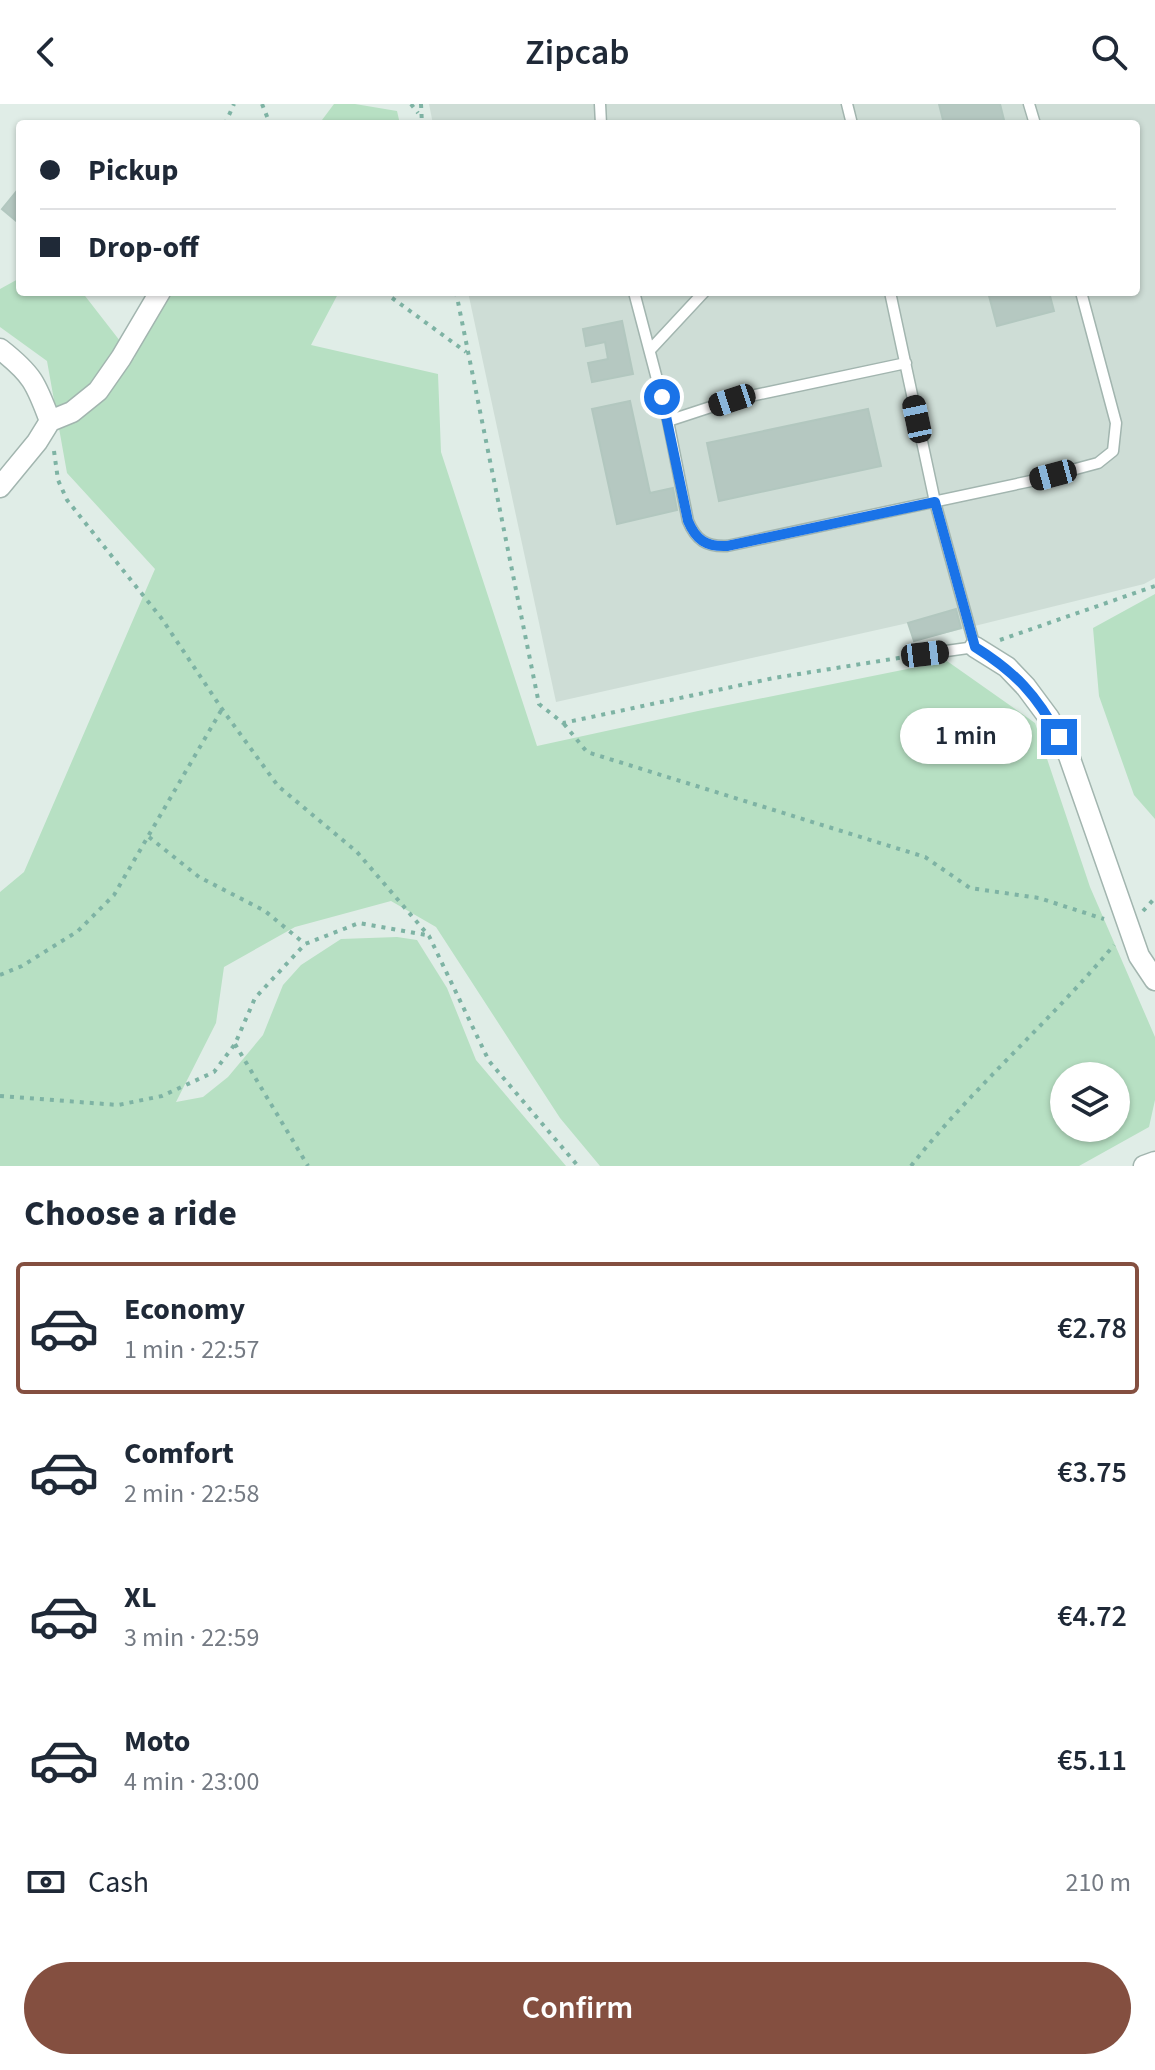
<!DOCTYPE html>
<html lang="en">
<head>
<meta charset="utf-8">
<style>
  :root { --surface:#fff; --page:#f6f6f7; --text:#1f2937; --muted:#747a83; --line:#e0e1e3; --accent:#844f40 }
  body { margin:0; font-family:"Source Sans 3",sans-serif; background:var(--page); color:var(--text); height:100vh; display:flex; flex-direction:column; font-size:30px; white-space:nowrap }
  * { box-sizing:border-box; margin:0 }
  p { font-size:26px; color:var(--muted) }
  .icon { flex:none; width:44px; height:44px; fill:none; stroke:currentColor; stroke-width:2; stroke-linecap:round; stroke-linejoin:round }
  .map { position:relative; height:1062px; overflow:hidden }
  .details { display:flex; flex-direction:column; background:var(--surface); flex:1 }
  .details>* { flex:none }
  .top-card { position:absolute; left:16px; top:16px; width:1124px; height:176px; border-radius:8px; box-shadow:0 2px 6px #0004; display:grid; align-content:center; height:176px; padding:0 24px; background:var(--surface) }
  .controls { position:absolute; left:1050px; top:958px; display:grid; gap:16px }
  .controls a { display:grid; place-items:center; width:80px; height:80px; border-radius:50%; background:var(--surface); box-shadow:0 2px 6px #0004; font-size:40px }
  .end { position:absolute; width:36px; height:36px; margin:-18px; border:10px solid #1a73e8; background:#fff; box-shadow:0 0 0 4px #fff }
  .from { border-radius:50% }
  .bubble { position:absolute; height:56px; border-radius:28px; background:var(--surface); box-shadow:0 2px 6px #0004; font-size:26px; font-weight:600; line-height:56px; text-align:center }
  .car { position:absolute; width:24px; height:48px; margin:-24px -12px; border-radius:10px; box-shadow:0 0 6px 2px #0007; background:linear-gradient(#222 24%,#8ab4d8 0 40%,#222 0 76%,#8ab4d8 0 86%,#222 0) }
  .top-card b { display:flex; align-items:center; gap:28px; height:76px; font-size:30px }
  .top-card b+b { border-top:2px solid var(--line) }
  .top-card i { width:20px; height:20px; background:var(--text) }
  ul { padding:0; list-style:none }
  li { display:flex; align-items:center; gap:24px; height:132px; margin:0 16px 12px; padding:0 8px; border:4px solid transparent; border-radius:8px }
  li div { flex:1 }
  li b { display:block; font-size:30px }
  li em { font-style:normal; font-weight:600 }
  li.current { border-color:var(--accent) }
  li>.icon { width:72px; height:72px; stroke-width:1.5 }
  h2 { padding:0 24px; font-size:36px; line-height:96px }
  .pay { display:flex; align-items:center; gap:20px; height:88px; padding:0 24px; font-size:30px }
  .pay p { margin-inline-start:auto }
  .button { display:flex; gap:16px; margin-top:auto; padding:16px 24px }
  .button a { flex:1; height:92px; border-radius:48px; background:var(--accent); color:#fff; font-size:32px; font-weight:600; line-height:92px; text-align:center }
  header { display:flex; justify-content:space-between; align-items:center; height:104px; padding:0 24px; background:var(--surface); font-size:36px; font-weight:600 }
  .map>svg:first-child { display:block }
</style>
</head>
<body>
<header><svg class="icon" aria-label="back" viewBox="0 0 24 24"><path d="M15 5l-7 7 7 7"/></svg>Zipcab<svg class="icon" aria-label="search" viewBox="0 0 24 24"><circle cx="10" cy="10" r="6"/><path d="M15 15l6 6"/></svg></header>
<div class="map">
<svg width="1155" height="1062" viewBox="0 0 1155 1062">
  <rect width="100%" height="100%" fill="#e0ede7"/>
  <path fill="#ceddd6" d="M429,0H1155V474L1144,480L914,537L908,519L556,598L468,188H1136V20H433Z"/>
  <path fill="#b7e0c3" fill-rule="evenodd" d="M334,0H355L397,7L400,20H319Z
    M20,174V188H82L134,255L158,188H339L311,241L438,270L441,348L537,642L698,607L947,557L1035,619L1090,783L1155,933V996L1149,1023L1079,1062H600L560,1014L436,823L391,797L295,823L224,863L216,919L176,998L203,993L228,973L263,931L283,881L301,861L341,835L397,833L417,836L447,884L476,956L566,1062H0V788L24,768L155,465L67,369L47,257L0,223V185ZM1064,972H1116V1024H1064Z
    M1155,490V715L1134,691L1099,592L1093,524Z"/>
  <path fill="#b5c8c1" stroke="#b2c7bf" stroke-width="2" d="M939,0H1000L1005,20H944Z
    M20,83V120L2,105Z
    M988,188H1049L1054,207L997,222Z
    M622,217L633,270L592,278L588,259L608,255L605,238L586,242L583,225Z
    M630,297L650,389L673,384L677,406L617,420L592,305Z
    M868,305L881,362L719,397L707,339Z
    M956,505L961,524L914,537L908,519Z"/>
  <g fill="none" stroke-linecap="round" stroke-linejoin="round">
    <g stroke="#a2b5af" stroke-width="13">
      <path id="service" d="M600,0L601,20
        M847,0L852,20
        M1029,0L1035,20
        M634,188L668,317L688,417C696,436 706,443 727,442L1031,377L1098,359L1113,347L1116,319L1081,188
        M890,188L935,398L975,543L925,550
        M650,246L704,188
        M668,317L732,296L906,259"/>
    </g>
    <g stroke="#a2b5af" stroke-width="23">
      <path id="minor" d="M0,245C32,270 36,279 50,317
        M0,383L37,338L50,317L72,308L98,287L121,254L160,188
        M975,543L1007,563L1026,583L1049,614L1069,652L1139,852L1155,876
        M1144,1062L1155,1058"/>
    </g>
    <path stroke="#7eb3a4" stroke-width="4" stroke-dasharray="4 6" stroke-linecap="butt" d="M262,0L270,20
      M411,0L418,9
      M421,0L422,20
      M225,20L234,0
      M384,188L466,248
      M456,188L539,600L563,619L774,574L911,552
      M54,347L58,376L67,396L162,515L222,605L278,682L357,748L429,832L489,957L578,1062
      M1000,536L1155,482
      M564,620L587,648L925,753L970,784L1039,794L1104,815
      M149,733L199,773L265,807L305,840
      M1143,807L1155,794
      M0,871L22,862L78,827L114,791L222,605
      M235,940L308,1062
      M0,992L118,1001L162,992L214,968L235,940L255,894L305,840L359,819L426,831
      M911,1062C973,983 1050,918 1114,841"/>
    <use href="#service" stroke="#fff" stroke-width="10"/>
    <use href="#minor" stroke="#fff" stroke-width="20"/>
  </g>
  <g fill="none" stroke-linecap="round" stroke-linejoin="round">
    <path stroke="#1a73e8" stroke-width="10" d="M662,293L688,417C696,436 706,443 727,442L935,398L975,543C1015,568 1037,591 1059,633"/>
  </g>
</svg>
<div class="controls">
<a><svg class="icon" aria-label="layers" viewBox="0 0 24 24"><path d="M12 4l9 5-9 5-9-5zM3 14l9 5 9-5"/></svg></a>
</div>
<i class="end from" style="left:662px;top:293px"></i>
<i class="end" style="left:1059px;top:633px"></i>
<div class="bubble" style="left:900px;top:604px;width:132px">1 min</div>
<i class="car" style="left:732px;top:296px;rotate:252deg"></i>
<i class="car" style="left:917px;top:315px;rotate:348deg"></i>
<i class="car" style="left:1053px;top:371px;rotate:255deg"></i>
<i class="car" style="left:925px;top:550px;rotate:83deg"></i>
<div class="top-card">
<b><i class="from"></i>Pickup</b>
<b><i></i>Drop-off</b>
</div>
</div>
<section class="details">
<h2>Choose a ride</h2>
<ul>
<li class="current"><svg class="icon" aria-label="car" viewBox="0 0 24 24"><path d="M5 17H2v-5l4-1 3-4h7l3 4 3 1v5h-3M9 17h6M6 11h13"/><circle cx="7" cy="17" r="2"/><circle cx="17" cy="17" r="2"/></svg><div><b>Economy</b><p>1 min · 22:57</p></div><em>€2.78</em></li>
<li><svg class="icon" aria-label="car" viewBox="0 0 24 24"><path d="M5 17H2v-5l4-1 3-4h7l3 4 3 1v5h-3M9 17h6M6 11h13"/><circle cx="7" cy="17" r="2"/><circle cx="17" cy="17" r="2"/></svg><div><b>Comfort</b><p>2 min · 22:58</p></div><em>€3.75</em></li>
<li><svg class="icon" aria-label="car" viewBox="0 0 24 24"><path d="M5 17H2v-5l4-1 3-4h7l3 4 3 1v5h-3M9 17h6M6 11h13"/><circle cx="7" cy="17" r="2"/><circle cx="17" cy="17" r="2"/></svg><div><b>XL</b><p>3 min · 22:59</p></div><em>€4.72</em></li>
<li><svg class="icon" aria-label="car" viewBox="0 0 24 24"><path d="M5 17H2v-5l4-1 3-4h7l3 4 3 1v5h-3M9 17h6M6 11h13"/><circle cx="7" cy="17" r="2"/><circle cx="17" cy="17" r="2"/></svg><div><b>Moto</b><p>4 min · 23:00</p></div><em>€5.11</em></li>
</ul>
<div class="pay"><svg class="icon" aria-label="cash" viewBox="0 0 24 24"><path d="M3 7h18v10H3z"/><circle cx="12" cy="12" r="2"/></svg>Cash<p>210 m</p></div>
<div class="button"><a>Confirm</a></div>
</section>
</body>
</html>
